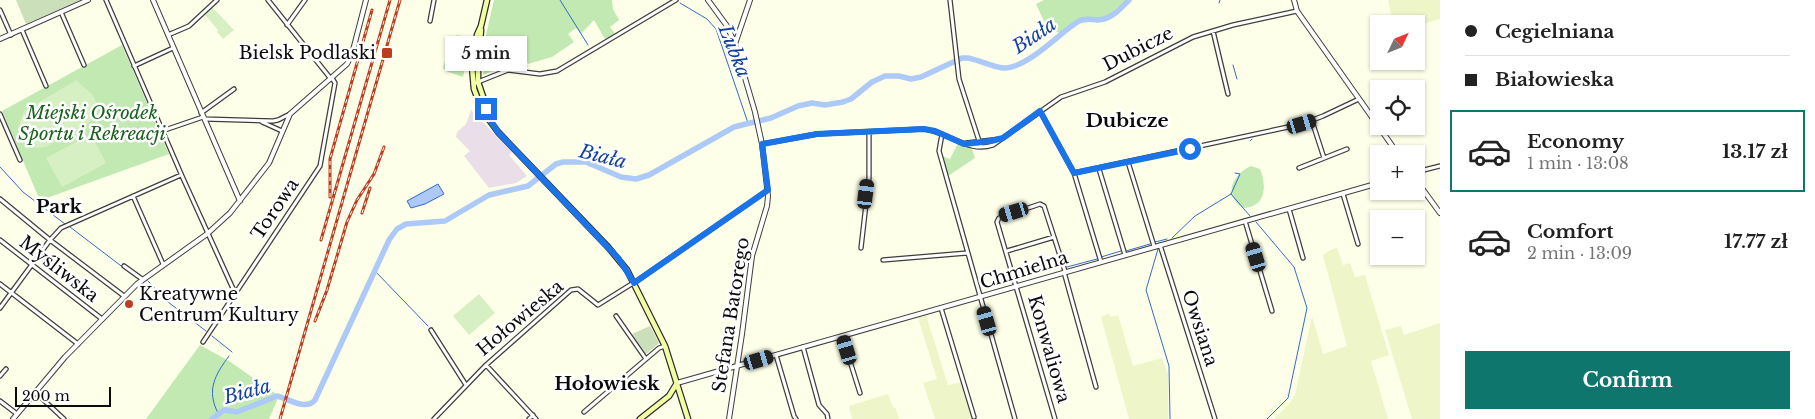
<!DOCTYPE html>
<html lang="en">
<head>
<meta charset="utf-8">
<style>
  :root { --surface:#fff; --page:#f6f6f6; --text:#222; --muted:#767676; --line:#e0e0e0; --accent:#0f766e }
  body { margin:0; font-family:"Libre Baskerville",serif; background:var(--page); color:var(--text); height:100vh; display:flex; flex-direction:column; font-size:19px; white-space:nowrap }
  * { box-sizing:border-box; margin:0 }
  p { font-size:16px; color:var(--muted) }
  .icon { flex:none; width:28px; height:28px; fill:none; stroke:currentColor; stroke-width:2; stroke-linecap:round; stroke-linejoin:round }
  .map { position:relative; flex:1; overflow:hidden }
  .side { display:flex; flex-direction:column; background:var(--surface); width:375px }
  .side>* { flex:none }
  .hud { display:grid; align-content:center; height:110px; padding:0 25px; background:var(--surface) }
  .needle { width:32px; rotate:47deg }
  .buttons { position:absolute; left:1370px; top:15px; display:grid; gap:10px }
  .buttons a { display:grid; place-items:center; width:55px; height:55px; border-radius:0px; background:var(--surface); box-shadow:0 1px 4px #0004; font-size:25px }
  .scale { position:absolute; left:15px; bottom:12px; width:96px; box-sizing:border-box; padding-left:5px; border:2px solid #0b0b0b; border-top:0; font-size:14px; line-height:18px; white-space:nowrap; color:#0b0b0b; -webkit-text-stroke:4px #fff; paint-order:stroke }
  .end { position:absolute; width:22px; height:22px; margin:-11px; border:6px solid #1a73e8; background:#fff; box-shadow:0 0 0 2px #fff }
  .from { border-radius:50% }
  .bubble { position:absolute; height:35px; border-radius:0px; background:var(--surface); box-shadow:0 1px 4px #0004; font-size:16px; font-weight:700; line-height:35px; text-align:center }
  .car { position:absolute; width:15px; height:30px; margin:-15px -8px; border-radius:6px; box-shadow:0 0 4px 1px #0007; background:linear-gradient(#222 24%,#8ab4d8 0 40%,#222 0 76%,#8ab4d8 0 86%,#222 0) }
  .hud b { display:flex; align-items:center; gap:18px; height:48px; font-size:19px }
  .hud b+b { border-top:1px solid var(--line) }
  .hud i { width:12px; height:12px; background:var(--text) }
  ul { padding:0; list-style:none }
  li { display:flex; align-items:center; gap:15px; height:82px; margin:0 10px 8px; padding:0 15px; border:2px solid transparent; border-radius:0px }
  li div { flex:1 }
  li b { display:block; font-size:19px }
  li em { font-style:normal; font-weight:700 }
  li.active { border-color:var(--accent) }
  li>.icon { width:45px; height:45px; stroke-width:1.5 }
  .action { display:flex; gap:10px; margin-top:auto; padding:10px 25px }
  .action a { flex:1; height:58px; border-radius:0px; background:var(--accent); color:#fff; font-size:20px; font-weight:700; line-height:58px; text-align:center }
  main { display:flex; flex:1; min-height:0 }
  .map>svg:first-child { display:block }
</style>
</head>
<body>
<main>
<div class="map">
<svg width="1440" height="419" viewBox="0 0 1440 419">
  <rect width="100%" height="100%" fill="#feffe8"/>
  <path fill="#eadee9" d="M471,110L512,152L509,155L527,176L516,183L489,188L464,156L470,151L456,137L457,132L466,124Z"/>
  <path fill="#eef5c9" d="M1388,0H1440V19L1416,26V24H1393Z
    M1337,248L1343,265L1350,263L1355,277L1365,275L1389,355L1371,361L1388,419H1274L1289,404L1295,395L1312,316L1323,354L1347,346L1323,255L1332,249Z
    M1109,314L1111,317L1118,315L1133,366L1162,358L1168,374V419H1129L1101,317Z
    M926,315L948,385L963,382L974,419H935L923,383L937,379L918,318Z
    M1440,323V419H1412L1385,330L1401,326L1404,335Z
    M888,394L893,407L896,409L899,419H852L849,406Z"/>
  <path fill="#c2e9b2" d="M494,0H612L613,9L619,20L610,27L615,34L605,39L594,20L581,34L576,28L568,34L574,42L552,57L528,64L526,59L517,61L520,69C509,66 493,70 483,75L486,35Z
    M1044,0H1129L1114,15L1100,20L1093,19L1081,20L1064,34L1048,30L1036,4Z
    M457,35L466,37L471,40L463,77L446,71L443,68L451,40Z
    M122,45L169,154L44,199L38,196L2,111Z
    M958,143L972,149L975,158L948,176L942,156L950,159Z
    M1251,166L1260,169C1267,186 1266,207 1243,208C1222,195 1233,174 1251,166Z
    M200,345L229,361L279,396L269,419H146Z"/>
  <path fill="#cbdfbb" d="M16,0H80L26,24Z
    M650,326L659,343L645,355L632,334Z"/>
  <path fill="#d6f0c4" d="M213,8L234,30L223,39L217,32L218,30L205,15Z
    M77,80C83,89 94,91 96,103C99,124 74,131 61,138C56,141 50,146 44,147C21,152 15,127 24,111Z
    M91,134L106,163L62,187L46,158Z
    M479,294L495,313L469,335L453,316Z"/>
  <path fill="#acc9f7" stroke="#326bcf" d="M438,184L444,194L425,204L411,208L407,201Z"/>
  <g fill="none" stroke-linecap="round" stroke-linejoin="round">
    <path stroke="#326bcf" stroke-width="1" d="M560,0L588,45
      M680,3L707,19L716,29L748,123
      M1219,3L1220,0
      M1233,65L1237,79
      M1250,141L1252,139
      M0,167L23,192L65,224
      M1231,194L1250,216
      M1256,222L1294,267L1307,308L1288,398L1267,419
      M70,227L137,278
      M1172,238L1195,216L1231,194L1240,174L1235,173
      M1155,242L1167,239
      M1158,249L1146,290L1169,366L1170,419
      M1126,251L1150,244
      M1101,257L1121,251
      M1067,267L1097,259
      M375,271L428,326
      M148,281L168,302L206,331
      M212,336L232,352
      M218,413C206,390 215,375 229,356"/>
    <path stroke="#acc9f7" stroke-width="5.5" d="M212,419L224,410L237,412L277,396C289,399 306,411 315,400L389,240L397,229L406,224L445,221L489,195L528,186L556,164L563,162H586L621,177L636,179L649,175L734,127L771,118L798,106L812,103L825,105L843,102L851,99L872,82L885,76H899L911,79L921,77L962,58H968C979,60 995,68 1005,68C1029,67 1059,33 1079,21C1085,18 1092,19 1098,20C1111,20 1121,8 1129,0"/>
    <g stroke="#3e3e3e" stroke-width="5.5">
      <path id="minor" d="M106,0L182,176L235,293
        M268,0L331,79
        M950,0L959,79L981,147
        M0,10L11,35
        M61,12L84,65
        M430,21L434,0
        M287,25L305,0
        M22,30L46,86
        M1213,31L1228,94
        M168,35L189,26L217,0
        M134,66L173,48
        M473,84L508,70L540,74L557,71L676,0
        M1040,111L1074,173L1101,262
        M201,113L234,89
        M0,114L20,160
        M205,119L273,121L278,120L290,114
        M1312,121L1324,158
        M262,122L282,131
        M162,131L203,117
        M942,134L939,151L1015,419
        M966,143L1000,139
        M762,144L817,134L923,129C948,131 968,154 993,145L1061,97L1105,82L1193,37L1233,25L1297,11
        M1128,162L1154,246
        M1299,168L1347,149
        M1099,169L1125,255
        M1416,172L1440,166
        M1074,173L1302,124L1323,116L1359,99
        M1343,194L1358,244
        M133,196L163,264
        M0,199L50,240L124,296
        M1289,209L1303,258
        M1245,221L1272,311
        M0,240L102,319
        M1160,245L1215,419
        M861,248L869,178V132
        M1007,251L1054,237
        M883,260L967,253
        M124,266L142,279
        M1064,272L1096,387
        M0,284L78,344
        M0,308L50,240L61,228L181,175
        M941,308L974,417
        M616,316L646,359
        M431,330L466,385
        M842,336L860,393
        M203,342L320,166L335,83L332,78
        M803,347L819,405L827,414L828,419
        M776,355L794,416L796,419
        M486,365L536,419
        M0,376L6,369
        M35,392L64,419
        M0,401L17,414
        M584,412L659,348L665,346
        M434,419L486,365L571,290L578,289L598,305L638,280L768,190
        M529,419L533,415
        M1055,419L997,222L999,218L1040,204L1044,206L1065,271"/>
    </g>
    <g stroke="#3e3e3e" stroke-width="6">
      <path id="tertiary" d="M153,0L240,201
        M708,0L727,26L735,44L755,112L762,144L768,196L767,206L752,256L742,334L729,419
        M1294,0L1297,11L1398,154
        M0,39L88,0
        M735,44L750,0
        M1416,180L1440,213
        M677,383L1379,183
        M13,419L65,357L137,284L207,234L230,213L269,163L290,114L347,64L352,54L366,0"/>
    </g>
    <g stroke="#2d2d2d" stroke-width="7">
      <path id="secondary" d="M487,0L481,26L477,35L472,67L474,89L482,110L498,132L608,247L627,270L665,346L688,419
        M481,30L478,63V82L490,117
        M640,419L669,396L677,383"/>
    </g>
    <use href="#minor" stroke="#fff" stroke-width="3"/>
    <use href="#tertiary" stroke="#fff" stroke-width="4"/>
    <use href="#secondary" stroke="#f3ffa3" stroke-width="4.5"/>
    <g stroke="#bc3e21" stroke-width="3">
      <path id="rail" d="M330,197V159L372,10
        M362,213L370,188
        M321,240L390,0
        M315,321L327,290L347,222L357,200L374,174L384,147
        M280,419L400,0"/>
    </g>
    <use href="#rail" stroke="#fff" stroke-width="1" stroke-dasharray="4" stroke-linecap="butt"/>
  </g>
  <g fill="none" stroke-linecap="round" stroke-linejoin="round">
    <path stroke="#1a73e8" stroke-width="6" d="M486,109L492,123L498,132L619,259L634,283L768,190L762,144L817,134L924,129L935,131L964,144L991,141L1003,138L1040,111L1074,173L1190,149"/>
  </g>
  <g fill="#bc3e21" stroke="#fff" stroke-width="2">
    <rect x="381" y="47" width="12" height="12" rx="2.5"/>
    <circle cx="129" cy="304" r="5"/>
  </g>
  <g text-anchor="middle" stroke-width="5" stroke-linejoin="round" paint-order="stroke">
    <g font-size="18" fill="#0b0b0b" stroke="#fff">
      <text transform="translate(1138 49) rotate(-27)" y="6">Dubicze</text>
      <text transform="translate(275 209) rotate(-56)" y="6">Torowa</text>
      <text transform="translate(59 269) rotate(38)" y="6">Myśliwska</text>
      <text transform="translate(1024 270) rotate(-17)" y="6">Chmielna</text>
      <text transform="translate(731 315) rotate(-81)" y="6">Stefana Batorego</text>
      <text transform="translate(520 318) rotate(-40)" y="6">Hołowieska</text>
      <text transform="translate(1200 328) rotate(72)" y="6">Owsiana</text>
      <text transform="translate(1049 349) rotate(74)" y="6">Konwaliowa</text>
    </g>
    <g font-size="18" fill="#0b0b0b" stroke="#fff" text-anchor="end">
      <text x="376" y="59">Bielsk Podlaski</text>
      <text x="139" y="300" text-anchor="start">Kreatywne<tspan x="139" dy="21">Centrum Kultury</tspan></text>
    </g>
    <g font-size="18" font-style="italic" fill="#1b621d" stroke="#fff">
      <text x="92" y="119">Miejski Ośrodek<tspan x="92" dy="21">Sportu i Rekreacji</tspan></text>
    </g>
    <g font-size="19" font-style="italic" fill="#13409d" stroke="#fff">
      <text transform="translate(1034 35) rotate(-34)" y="7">Biała</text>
      <text transform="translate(735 51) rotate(68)" y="7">Lubka</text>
      <text transform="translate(603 156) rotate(14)" y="7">Biała</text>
      <text transform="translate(247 391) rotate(-15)" y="7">Biała</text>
    </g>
    <g font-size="19" font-weight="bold" fill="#0b0b0b" stroke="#fff">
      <text x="1127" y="127">Dubicze</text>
      <text x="59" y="213">Park</text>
      <text x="607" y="390">Hołowiesk</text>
    </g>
  </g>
</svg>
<div class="buttons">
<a><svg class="needle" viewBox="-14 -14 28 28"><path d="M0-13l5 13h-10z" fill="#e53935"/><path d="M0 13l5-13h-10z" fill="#767676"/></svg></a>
<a><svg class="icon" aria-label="locate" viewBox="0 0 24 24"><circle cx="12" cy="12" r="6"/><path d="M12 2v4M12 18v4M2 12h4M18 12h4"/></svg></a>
<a>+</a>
<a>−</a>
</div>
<div class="scale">200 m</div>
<i class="end from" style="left:1190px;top:149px"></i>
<i class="end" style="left:486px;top:109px"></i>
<div class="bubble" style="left:445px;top:36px;width:82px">5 min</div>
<i class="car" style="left:1302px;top:124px;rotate:73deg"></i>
<i class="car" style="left:866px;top:194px;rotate:7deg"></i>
<i class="car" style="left:1014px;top:212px;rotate:253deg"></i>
<i class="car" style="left:1256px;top:257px;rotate:343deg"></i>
<i class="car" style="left:987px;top:321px;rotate:344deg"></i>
<i class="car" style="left:847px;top:350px;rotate:343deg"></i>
<i class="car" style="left:759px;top:360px;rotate:73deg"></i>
</div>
<section class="side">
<div class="hud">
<b><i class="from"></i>Cegielniana</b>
<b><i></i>Białowieska</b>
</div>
<ul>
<li class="active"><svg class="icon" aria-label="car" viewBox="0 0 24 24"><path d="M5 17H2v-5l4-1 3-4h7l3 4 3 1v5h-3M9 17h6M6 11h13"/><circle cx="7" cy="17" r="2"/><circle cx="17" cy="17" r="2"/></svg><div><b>Economy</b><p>1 min · 13:08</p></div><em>13.17 zł</em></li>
<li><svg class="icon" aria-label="car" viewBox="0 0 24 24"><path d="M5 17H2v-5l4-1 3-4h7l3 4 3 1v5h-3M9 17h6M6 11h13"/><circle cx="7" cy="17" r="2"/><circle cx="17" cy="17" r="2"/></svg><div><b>Comfort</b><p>2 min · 13:09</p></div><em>17.77 zł</em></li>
</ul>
<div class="action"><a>Confirm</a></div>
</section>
</main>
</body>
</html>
